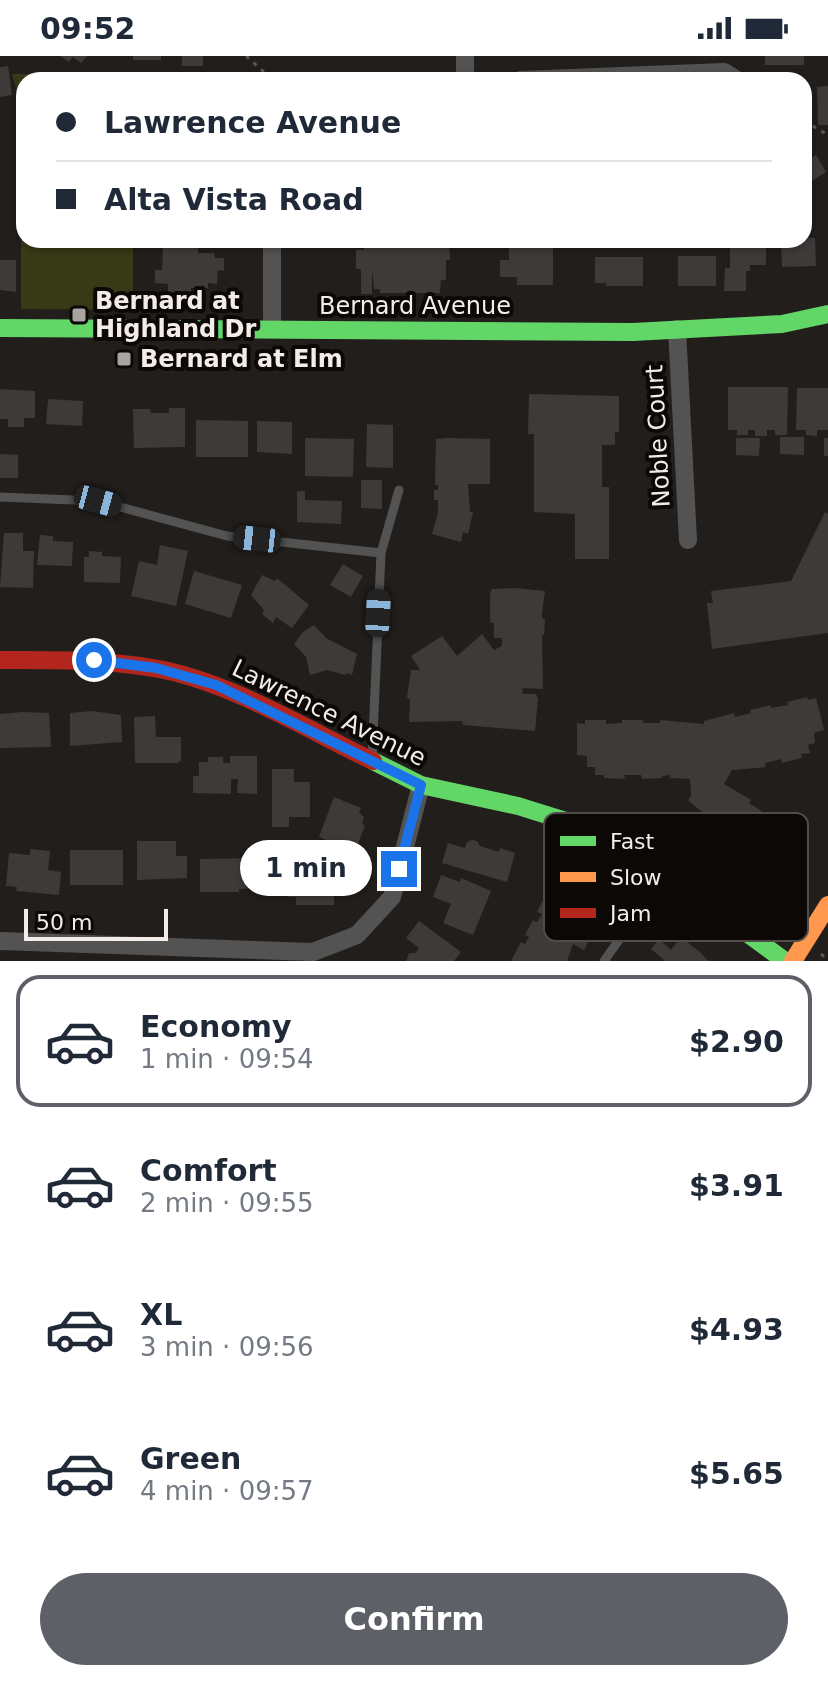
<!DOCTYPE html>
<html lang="en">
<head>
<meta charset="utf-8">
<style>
  :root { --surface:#fff; --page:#f6f6f7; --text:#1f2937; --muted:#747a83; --line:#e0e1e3; --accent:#5e6067 }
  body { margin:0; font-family:"DejaVu Sans",sans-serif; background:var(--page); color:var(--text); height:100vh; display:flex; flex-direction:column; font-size:30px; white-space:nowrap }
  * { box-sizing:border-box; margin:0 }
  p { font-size:26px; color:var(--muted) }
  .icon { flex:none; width:44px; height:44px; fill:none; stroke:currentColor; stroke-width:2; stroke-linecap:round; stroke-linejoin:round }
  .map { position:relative; height:905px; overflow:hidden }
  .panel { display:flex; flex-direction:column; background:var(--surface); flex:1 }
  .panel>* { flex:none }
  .banner { position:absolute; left:16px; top:16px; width:796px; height:176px; border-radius:24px; box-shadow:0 2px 6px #0004; display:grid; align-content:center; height:176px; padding:0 40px; background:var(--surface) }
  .scale { position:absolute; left:24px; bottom:20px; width:144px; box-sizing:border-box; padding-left:8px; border:4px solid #f3ece9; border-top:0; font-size:22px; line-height:28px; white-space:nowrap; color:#f3ece9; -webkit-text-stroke:6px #0b0806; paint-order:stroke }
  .end { position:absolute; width:36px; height:36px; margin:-18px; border:10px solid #1a73e8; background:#fff; box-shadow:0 0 0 4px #fff }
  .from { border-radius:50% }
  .bubble { position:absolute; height:56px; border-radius:28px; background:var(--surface); box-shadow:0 2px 6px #0004; font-size:26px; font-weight:600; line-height:56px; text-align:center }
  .car { position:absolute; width:24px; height:48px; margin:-24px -12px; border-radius:10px; box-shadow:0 0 6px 2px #0007; background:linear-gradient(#222 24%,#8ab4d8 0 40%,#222 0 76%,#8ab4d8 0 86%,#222 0) }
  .banner b { display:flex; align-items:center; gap:28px; height:76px; font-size:30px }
  .banner b+b { border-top:2px solid var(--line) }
  .banner i { width:20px; height:20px; background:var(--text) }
  ul { padding:14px 0 0; list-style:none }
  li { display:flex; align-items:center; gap:24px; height:132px; margin:0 16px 12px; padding:0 24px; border:4px solid transparent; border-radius:24px }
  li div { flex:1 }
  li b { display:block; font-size:30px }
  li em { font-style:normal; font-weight:600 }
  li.selected { border-color:var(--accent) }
  li>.icon { width:72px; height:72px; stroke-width:1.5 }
  .action { display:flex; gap:16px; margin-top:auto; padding:16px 40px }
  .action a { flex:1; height:92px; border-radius:48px; background:var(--accent); color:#fff; font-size:32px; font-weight:600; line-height:92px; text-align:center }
  .status { display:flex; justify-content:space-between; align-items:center; height:56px; padding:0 40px; background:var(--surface); direction:ltr }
  .status svg { height:22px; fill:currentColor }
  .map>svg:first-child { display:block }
</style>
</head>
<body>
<div class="status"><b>09:52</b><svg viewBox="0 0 49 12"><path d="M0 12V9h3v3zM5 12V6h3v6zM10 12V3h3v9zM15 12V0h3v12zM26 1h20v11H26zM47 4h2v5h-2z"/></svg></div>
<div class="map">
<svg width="828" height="905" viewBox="0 0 828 905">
  <rect width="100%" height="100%" fill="#221e1b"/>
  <path fill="#383915" d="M12,18H134V24H24V184H133V254L21,253V50Z"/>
  <path fill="#3e3a39" d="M60,0H87L81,7L73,1L69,6Z
    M133,0H161V4H133Z
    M182,0H203V10H182Z
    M765,0H804V9H765Z
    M8,10L12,39L0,41V11Z
    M828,30V69H818L817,31Z
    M816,99L826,116L804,130V100L807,105Z
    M804,182H815L816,210L782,211L781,184H804Z
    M364,184H449L450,204H446V224H441L440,237H380V233H374L372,212V238H361V213H356V194H364Z
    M509,184H553V229H517V221H500V204H509Z
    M730,184H766V209H750V215H746V235H724L725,212H730Z
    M163,192H198V197H214L215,202H224V215L218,214L217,228L208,227V232H191V237H168V228L155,227V214H162Z
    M678,200H716V230H678Z
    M595,201H643V230H606V227H595Z
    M0,204H16V236L0,234Z
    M728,331H788L787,379H775V374H767V380H755V374H748V379H737V374H728Z
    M797,332H828V374H817V380L806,379V374H796Z
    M0,333L35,335V362H24V371H8V363H0Z
    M529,338L619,340V376H615V389H602V431H609V503H575V458L534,456V378H528Z
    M48,343L83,345L82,370L46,368Z
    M169,352H185V391L134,392L133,353H150L151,357H169Z
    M196,364L248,365V401H196Z
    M257,365L292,366V398L257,396Z
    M367,368L393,369V412L366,411Z
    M780,381H804V399L780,398Z
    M305,382L354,383L353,421L305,420Z
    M447,382L490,383V428H468L470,456H473L468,478L463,476L461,486L432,478L438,457V444H434V434H438V429H435L436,383Z
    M736,382H760L759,400L736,399Z
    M824,382H828V400H824Z
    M0,398L18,399V422H0Z
    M361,424H382V453L361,452Z
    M297,435H305V444L342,445L341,468L297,466Z
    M825,456L828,458V577L712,593L707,547H713L711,535L791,525Z
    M4,477H23V495H34L33,532L0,531Z
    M40,479L53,480V485L73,486L72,510L37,509Z
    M160,489L188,495L176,550L131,540L139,505L157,509Z
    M89,495L102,496V500L121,501L120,527L84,526V501H89Z
    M343,508L363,520L351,541L330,529Z
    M194,515L242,529L231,562L185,548Z
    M262,519L275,525L277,522L309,549L292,572L276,561L273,567L262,558L264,554L251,539Z
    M515,532L545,535L542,558V562L545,563L544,579H542L543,633L523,632L522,638H536L538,643L535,675L463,669L462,665L409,666L410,644L407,641L411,614H420L411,600L442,580L457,600L482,578L494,594L502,590V582H494V567H491L490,563V538L492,533Z
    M314,569L326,582L357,598L352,619L346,617L345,619L327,614L310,619L306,601L294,588L303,576Z
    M807,641L808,644L816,642L824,674L814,677L815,687L808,689L810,697L801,698L802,702L782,707L781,703L765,707L766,711L732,714L724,728L751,744L749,747L780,767L779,770L785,775L781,782L787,786L781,795L789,801L769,828L762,823L760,826L743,813L745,810L713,790L715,787L710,783L708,785L689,772L702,756L688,744L691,740L690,723L670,722V719L662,720V722L642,723L641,719H624L625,723L604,722V719H595V711H587V700L577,699V667L585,668V664H606V668L622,667V664H643V667H660V664L704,668V665L734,657L735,661L751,657L750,654L771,649V652L788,649L787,646Z
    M92,655L121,659L122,686L70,690V657Z
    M23,656L49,657L51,691L0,692V658Z
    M155,660L156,681H181V704L178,707H135L134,661Z
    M230,700H257V738L237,737L238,723H231V738L193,737V720H199V706H208V701H223V707H230Z
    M272,713H294V726H310V761H289V771H272Z
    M334,741L361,752L359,756L364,761L362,768L365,769L358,788L351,785L346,792L319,781Z
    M472,784L477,785L480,790L499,796L500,792L515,797L507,826L442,807L448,787L465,792L467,786Z
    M137,785H176V800H187V822L137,824Z
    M30,793L50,795L48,814L61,816L59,839L16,835L17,831L6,830L9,797L30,799Z
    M70,794H123V829H70Z
    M257,802L258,832L239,833V836H200V803Z
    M568,807L619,834L603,866L588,858L583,869L594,874L584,894L573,888L567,905H511L521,886L525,888L529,881L525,879L533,864L537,866L542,858L537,856L560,809L566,812Z
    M301,808H347V832H342V839H334V849H296V841H287V827H296V817H301Z
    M441,819L460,826L461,822L491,835L473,879L443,867L451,848L433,841Z
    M419,865L461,896L454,905H406L409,897H416L419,892L406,882Z
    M681,881L701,897L708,905H665L651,893L659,883L671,894Z"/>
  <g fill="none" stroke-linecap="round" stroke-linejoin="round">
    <path stroke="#595856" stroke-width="3" stroke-dasharray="4 6" stroke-linecap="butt" d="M246,0L273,24
      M804,65L828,79
      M821,898L828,904"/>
    <path stroke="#525352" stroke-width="9" d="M0,441L98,445L227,480L381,497L372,703
      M381,497L399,434
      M604,905L626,874"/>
    <path stroke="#525352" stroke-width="18" d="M465,0V24
      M520,24L724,16L737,24
      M272,184V273
      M677,273L688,484
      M0,885L313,896L357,879L392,841L421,729"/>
    <path stroke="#63d668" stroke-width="18" d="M0,272L633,276L782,268L828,258
      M373,705L421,729L518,750L582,770L642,800L785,905"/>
    <path stroke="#ff974d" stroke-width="18" d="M793,905L828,849"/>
    <path stroke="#b3261e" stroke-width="18" d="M0,604C51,604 102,603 153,612C227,624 306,673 373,705"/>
  </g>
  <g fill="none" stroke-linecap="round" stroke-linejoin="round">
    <path stroke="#1a73e8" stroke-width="10" d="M94,604L156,612L216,629L421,729L399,813"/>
  </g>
  <g fill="#aaa4a1" stroke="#0b0806" stroke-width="3">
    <rect x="71" y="251" width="16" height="16" rx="4"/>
    <rect x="116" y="295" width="16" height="16" rx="4"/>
  </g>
  <g text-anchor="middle" stroke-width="8" stroke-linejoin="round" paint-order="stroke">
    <g font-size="24" font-weight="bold" fill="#f3ece9" stroke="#0b0806" text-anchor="start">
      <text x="95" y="253">Bernard at<tspan x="95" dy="28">Highland Dr</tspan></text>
      <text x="140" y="311">Bernard at Elm</text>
    </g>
    <g font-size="24" fill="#f3ece9" stroke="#0b0806">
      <text x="415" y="258">Bernard Avenue</text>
      <text transform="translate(658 380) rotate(-93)" y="8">Noble Court</text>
      <text transform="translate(329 657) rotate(26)" y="8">Lawrence Avenue</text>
    </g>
  </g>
  <rect x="544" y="757" width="264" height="128" rx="12" fill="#0b0806" stroke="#514c4a" stroke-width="2"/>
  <rect x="560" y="780" width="36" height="10" fill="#63d668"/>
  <rect x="560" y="816" width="36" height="10" fill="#ff974d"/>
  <rect x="560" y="852" width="36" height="10" fill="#b3261e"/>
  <g font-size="22" fill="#f3ece9">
    <text x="610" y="793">Fast</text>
    <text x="610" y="829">Slow</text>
    <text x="610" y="865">Jam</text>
  </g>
</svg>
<div class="scale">50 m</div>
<i class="end from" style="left:94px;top:604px"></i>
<i class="end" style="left:399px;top:813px"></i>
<div class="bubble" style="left:240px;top:784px;width:132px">1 min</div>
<i class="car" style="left:98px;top:445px;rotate:105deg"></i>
<i class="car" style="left:257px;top:483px;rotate:276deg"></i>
<i class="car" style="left:378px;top:557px;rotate:3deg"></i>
<div class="banner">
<b><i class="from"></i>Lawrence Avenue</b>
<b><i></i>Alta Vista Road</b>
</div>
</div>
<section class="panel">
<ul>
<li class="selected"><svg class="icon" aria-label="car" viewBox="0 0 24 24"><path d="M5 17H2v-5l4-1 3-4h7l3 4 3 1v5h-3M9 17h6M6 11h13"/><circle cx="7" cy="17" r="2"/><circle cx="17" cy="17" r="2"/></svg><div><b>Economy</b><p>1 min · 09:54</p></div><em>$2.90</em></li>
<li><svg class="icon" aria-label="car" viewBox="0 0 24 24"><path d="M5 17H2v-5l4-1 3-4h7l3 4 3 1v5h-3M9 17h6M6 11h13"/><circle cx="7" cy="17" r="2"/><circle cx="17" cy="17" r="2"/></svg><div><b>Comfort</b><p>2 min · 09:55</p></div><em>$3.91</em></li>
<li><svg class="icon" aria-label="car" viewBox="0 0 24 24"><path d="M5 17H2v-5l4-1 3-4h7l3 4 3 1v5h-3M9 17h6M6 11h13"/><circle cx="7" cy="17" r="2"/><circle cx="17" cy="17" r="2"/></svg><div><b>XL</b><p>3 min · 09:56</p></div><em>$4.93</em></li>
<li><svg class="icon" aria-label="car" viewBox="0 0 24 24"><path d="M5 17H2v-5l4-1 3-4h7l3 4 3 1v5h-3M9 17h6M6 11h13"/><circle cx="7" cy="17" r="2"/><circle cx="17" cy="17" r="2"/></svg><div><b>Green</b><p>4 min · 09:57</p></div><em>$5.65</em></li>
</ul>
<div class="action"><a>Confirm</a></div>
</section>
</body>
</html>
